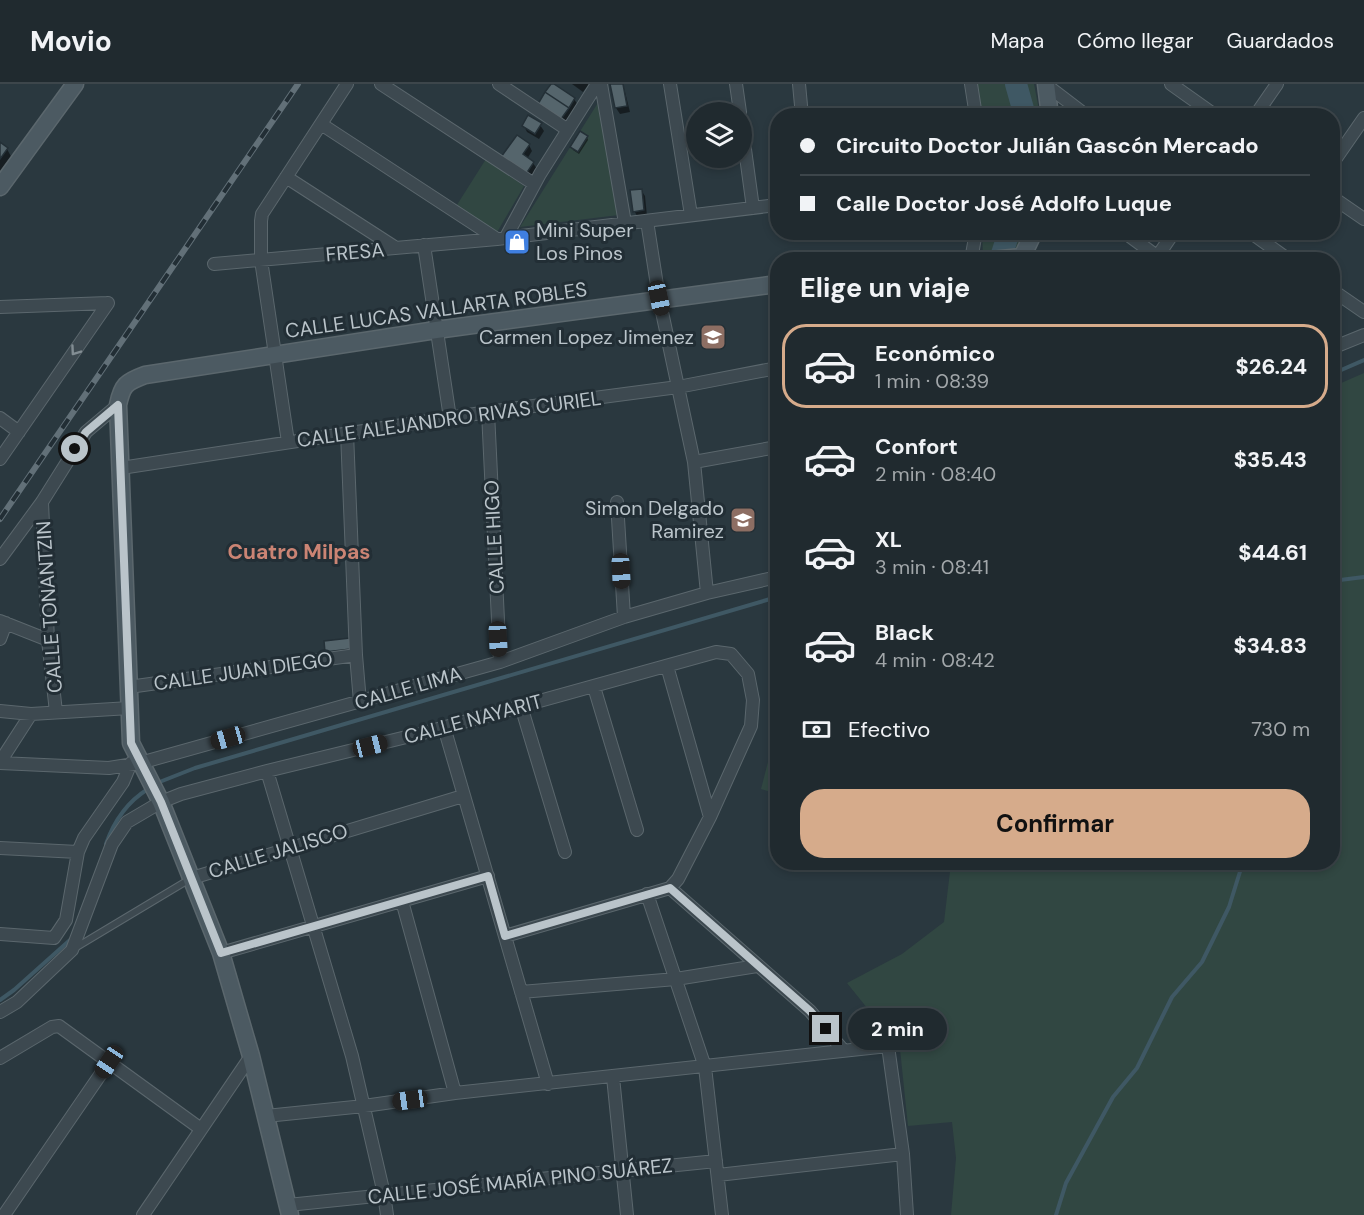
<!DOCTYPE html>
<html lang="es">
<head>
<meta charset="utf-8">
<style>
  :root { --surface:#202a2f; --page:#2d363b; --text:#f1f3f6; --muted:#a2a7aa; --line:#3d464b; --accent:#d6ab8b }
  body { margin:0; font-family:"DM Sans",sans-serif; background:var(--page); color:var(--text); height:100vh; display:flex; flex-direction:column; font-size:22px; white-space:nowrap }
  * { box-sizing:border-box; margin:0 }
  p { font-size:20px; color:var(--muted) }
  .icon { flex:none; width:33px; height:33px; fill:none; stroke:currentColor; stroke-width:2; stroke-linecap:round; stroke-linejoin:round }
  .map { position:relative; flex:1; overflow:hidden }
  .panel { position:absolute; left:770px; top:168px; width:570px; height:618px; display:flex; flex-direction:column; background:var(--surface); border-radius:24px; box-shadow:0 3px 9px #0003,0 0 0 2px var(--line) }
  .panel>* { flex:none }
  .hud { position:absolute; left:770px; top:24px; width:570px; height:132px; border-radius:24px; box-shadow:0 3px 9px #0003,0 0 0 2px var(--line); display:grid; align-content:center; height:132px; padding:0 30px; background:var(--surface) }
  .controls { position:absolute; left:686px; top:18px; display:grid; gap:12px }
  .controls a { display:grid; place-items:center; width:66px; height:66px; border-radius:50%; background:var(--surface); box-shadow:0 3px 9px #0003,0 0 0 2px var(--line); font-size:30px }
  .end { position:absolute; width:27px; height:27px; margin:-14px; border:8px solid #bac4ca; background:#111; box-shadow:0 0 0 3px #111 }
  .from { border-radius:50% }
  .bubble { position:absolute; height:42px; border-radius:21px; background:var(--surface); box-shadow:0 3px 9px #0003,0 0 0 2px var(--line); font-size:20px; font-weight:700; line-height:42px; text-align:center }
  .car { position:absolute; width:18px; height:36px; margin:-18px -9px; border-radius:8px; box-shadow:0 0 4px 2px #0007; background:linear-gradient(#222 24%,#8ab4d8 0 40%,#222 0 76%,#8ab4d8 0 86%,#222 0) }
  .hud b { display:flex; align-items:center; gap:21px; height:57px; font-size:22px }
  .hud b+b { border-top:2px solid var(--line) }
  .hud i { width:15px; height:15px; background:var(--text) }
  ul { padding:0; list-style:none }
  li { display:flex; align-items:center; gap:18px; height:84px; margin:0 12px 9px; padding:0 18px; border:3px solid transparent; border-radius:24px }
  li div { flex:1 }
  li b { display:block; font-size:22px }
  li em { font-style:normal; font-weight:700 }
  li.active { border-color:var(--accent) }
  li>.icon { width:54px; height:54px; stroke-width:1.5 }
  h2 { padding:0 30px; font-size:27px; line-height:72px }
  .pay { display:flex; align-items:center; gap:15px; height:66px; padding:0 30px; font-size:22px }
  .pay p { margin-inline-start:auto }
  .button { display:flex; gap:12px; margin-top:auto; padding:12px 30px }
  .button a { flex:1; height:69px; border-radius:24px; background:var(--accent); color:#111; font-size:24px; font-weight:700; line-height:69px; text-align:center }
  header { display:flex; align-items:center; gap:36px; box-sizing:border-box; height:84px; padding:0 30px; background:var(--surface); border-bottom:2px solid var(--line) }
  header strong { font-size:28px }
  nav { display:flex; gap:33px; margin-inline-start:auto; font-size:21px }
  .map>svg:first-child { display:block }
</style>
</head>
<body>
<header>
<strong>Movio</strong>
<nav><a>Mapa</a><a>Cómo llegar</a><a>Guardados</a></nav>
</header>
<div class="map">
<svg width="1364" height="1131" viewBox="0 0 1364 1131">
  <rect width="100%" height="100%" fill="#2a383f"/>
  <path fill="#314742" d="M977,0H1034L1040,31H981Z
    M601,14L619,131L520,143Z
    M486,75L524,102L496,150L455,124Z
    M982,149H1028L1022,171L983,172Z
    M1364,289V1131H951L956,1074L952,1038L908,1042L900,965L847,899L902,870L944,838L951,779L1332,778V303Z
    M777,643V710L761,705Z"/>
  <path fill="#0007" d="M572,0H589L583,8Z
    M623,0L630,28L620,30L616,24Z
    M574,15L578,21L565,40L543,26Z
    M540,41L544,47L539,55L527,48L524,42Z
    M587,53L588,56L579,70L573,66L572,63Z
    M0,60L7,65L14,78L0,98Z
    M529,61L532,67L527,75L533,79L537,85L530,95L506,79Z
    M641,106L645,112L647,132L638,133L634,127Z
    M325,559L353,562L354,571L330,574L326,568Z"/>
  <g fill="none" stroke-linecap="round" stroke-linejoin="round">
    <path stroke="#3f5864" stroke-width="4" d="M1332,290L1364,276
      M1332,497L1364,493
      M157,699L195,684L777,513
      M106,760C114,737 127,718 148,705
      M0,916L14,906L70,856
      M1056,1131L1066,1099L1113,1013L1137,984L1172,913L1202,878L1229,823L1243,778"/>
    <path stroke="#3f5864" stroke-width="22" d="M1016,0L1025,32
      M1000,176L1009,148"/>
  </g>
  <path fill="#55656c" stroke="#243037" stroke-width="1.5" d="M551,0H554L575,14L569,24L545,8Z
    M610,0H623L627,22L615,24Z
    M545,8L569,24L561,35L538,20Z
    M528,31L542,39L535,50L522,42Z
    M580,47L588,52L578,68L570,63Z
    M517,51L530,60L523,70L534,78L526,90L501,73Z
    M0,58L8,64L0,75Z
    M642,105L644,126L633,128L630,106Z
    M350,554L351,565L325,568L324,557Z"/>
  <g fill="none" stroke-linecap="round" stroke-linejoin="round">
    <g stroke="#5b676d" stroke-width="8">
      <path id="lane" d="M75,864L190,795"/>
    </g>
    <g stroke="#5b676d" stroke-width="14">
      <path id="street" d="M381,0L534,100
        M499,0L568,46
        M601,0L625,139
        M670,0L691,131
        M736,0L740,28
        M799,0L802,32
        M971,0L976,32
        M1045,0L1087,32
        M1171,0L1216,32
        M1255,32L1277,0
        M741,36L753,124
        M321,40L497,155
        M1332,80L1364,34
        M286,93L396,164
        M1332,113L1364,135
        M647,137L659,214L694,378L707,509
        M1124,148L1162,176
        M1250,148L1289,176
        M506,153L540,90L597,0
        M424,161L450,334
        M971,176L976,148
        M1155,176L1174,148
        M214,180L497,155L777,121
        M1332,206L1364,228
        M0,223L108,219
        M1332,264L1364,251
        M488,328L500,578
        M0,334L19,348
        M347,349L356,571L360,618
        M288,358L261,176V137L262,130L347,0
        M0,375L108,219
        M694,378L777,363
        M121,384L488,328L678,303L777,284
        M42,418L48,556L56,628
        M617,418L624,533
        M0,475L42,418L86,348L118,321
        M0,537L48,556
        M0,555L6,539
        M667,582L710,733
        M129,603L356,571
        M594,603L637,746
        M521,622L565,768
        M0,627L31,630L130,624
        M444,643L548,1000
        M0,678L31,630
        M0,679L109,684L140,679L500,578L624,533L707,509L777,493
        M267,687L352,972L384,1110L387,1131
        M0,764L78,768
        M192,794L463,712
        M670,804L810,927L843,966
        M647,810L705,983L722,1131
        M402,817L455,1009
        M0,850L54,854L66,836L78,768L84,754L123,698L131,679
        M221,869L488,792
        M521,908L676,895L757,882
        M0,928L17,918L72,866L112,760L127,738L161,718L181,710L267,687L431,647L716,568L731,570L748,590L753,616L751,642L710,733L678,795L670,804L505,852
        M0,974L52,943L59,942L201,1045
        M613,993L627,1131
        M266,1032L364,1022L455,1009L888,962L903,1070L907,1131
        M718,1091L903,1070
        M288,1121L716,1077
        M4,1131L109,978
        M143,1131L251,972"/>
    </g>
    <g stroke="#5b676d" stroke-width="19">
      <path id="secondary" d="M1046,0L1050,32
        M0,103L75,0
        M991,176L1022,173L1034,148
        M290,1131L251,972L221,869L161,718L131,659L118,321C122,301 126,298 145,291L436,246L777,200"/>
    </g>
    <use href="#lane" stroke="#3d4950" stroke-width="6"/>
    <use href="#street" stroke="#3d4950" stroke-width="12"/>
    <use href="#secondary" stroke="#4c5a62" stroke-width="16"/>
    <g stroke="#627078" stroke-width="6">
      <path id="rail" d="M0,435L298,0"/>
    </g>
    <use href="#rail" stroke="#222e35" stroke-width="4" stroke-dasharray="11" stroke-linecap="butt"/>
  </g>
  <defs><path id="oneway-chevron" d="M-2-3.5L2.5 0L-2 3.5" fill="none" stroke-width="1.6" stroke-linecap="round" stroke-linejoin="round" transform="scale(1.5)"/></defs>
  <use stroke="#828d93" href="#oneway-chevron" transform="translate(75 267) rotate(125)"/>
  <g fill="none" stroke-linecap="round" stroke-linejoin="round">
    <path stroke="#bac4ca" stroke-width="8" d="M75,365L86,348L118,321L131,659L161,718L221,869L488,792L505,852L670,804L810,927L826,945"/>
  </g>
  <defs>
    <g id="shop-square" transform="scale(1.35)"><rect x="-9" y="-9" width="18" height="18" rx="4" fill="#3f7fe0" stroke="#222e35"/><path d="M-5-2.5h2.3a2.7 3.5 0 0 1 5.4 0H5L5.5 6h-11ZM-1.5-2.5h3a1.5 2.3 0 0 0-3 0Z" fill="#fff"/></g>
    <g id="school-square" transform="scale(1.35)"><rect x="-9" y="-9" width="18" height="18" rx="4" fill="#8d6e63" stroke="#222e35"/><path d="M0-5L7-2L0 1L-7-2ZM-4 1L0 2.5L4 1V4Q0 6-4 4Z" fill="#fff"/></g>
  </defs>
  <g fill-rule="evenodd">
    <use href="#shop-square" x="517" y="158"/>
    <use href="#school-square" x="713" y="253"/>
    <use href="#school-square" x="743" y="436"/>
  </g>
  <g text-anchor="middle" stroke-width="6" stroke-linejoin="round" paint-order="stroke">
    <g font-size="20" fill="#bac4ca" stroke="#222e35" text-anchor="end">
      <text x="536" y="153" text-anchor="start">Mini Super<tspan x="536" dy="23">Los Pinos</tspan></text>
      <text x="694" y="260">Carmen Lopez Jimenez</text>
      <text x="724" y="431">Simon Delgado<tspan x="724" dy="23">Ramirez</tspan></text>
    </g>
    <g font-size="20" fill="#bac4ca" stroke="#222e35">
      <text transform="translate(355 168) rotate(-5)" y="7">FRESA</text>
      <text transform="translate(436 226) rotate(-8)" y="7">CALLE LUCAS VALLARTA ROBLES</text>
      <text transform="translate(449 335) rotate(-8)" y="7">CALLE ALEJANDRO RIVAS CURIEL</text>
      <text transform="translate(494 453) rotate(-93)" y="7">CALLE HIGO</text>
      <text transform="translate(49 523) rotate(-94)" y="7">CALLE TONANTZIN</text>
      <text transform="translate(243 587) rotate(-8)" y="7">CALLE JUAN DIEGO</text>
      <text transform="translate(408 604) rotate(-16)" y="7">CALLE LIMA</text>
      <text transform="translate(473 635) rotate(-15)" y="7">CALLE NAYARIT</text>
      <text transform="translate(278 767) rotate(-17)" y="7">CALLE JALISCO</text>
      <text transform="translate(520 1097) rotate(-6)" y="7">CALLE JOSÉ MARÍA PINO SUÁREZ</text>
    </g>
    <g font-size="21" font-weight="bold" fill="#cb8474" stroke="#222e35">
      <text x="299" y="475">Cuatro Milpas</text>
    </g>
  </g>
</svg>
<div class="controls">
<a><svg class="icon" aria-label="layers" viewBox="0 0 24 24"><path d="M12 4l9 5-9 5-9-5zM3 14l9 5 9-5"/></svg></a>
</div>
<i class="end from" style="left:75px;top:365px"></i>
<i class="end" style="left:826px;top:945px"></i>
<div class="bubble" style="left:848px;top:924px;width:99px">2 min</div>
<i class="car" style="left:659px;top:214px;rotate:168deg"></i>
<i class="car" style="left:621px;top:487px;rotate:177deg"></i>
<i class="car" style="left:498px;top:555px;rotate:177deg"></i>
<i class="car" style="left:228px;top:654px;rotate:254deg"></i>
<i class="car" style="left:370px;top:662px;rotate:76deg"></i>
<i class="car" style="left:109px;top:978px;rotate:214deg"></i>
<i class="car" style="left:410px;top:1016px;rotate:262deg"></i>
<div class="hud">
<b><i class="from"></i>Circuito Doctor Julián Gascón Mercado</b>
<b><i></i>Calle Doctor José Adolfo Luque</b>
</div>
<section class="panel">
<h2>Elige un viaje</h2>
<ul>
<li class="active"><svg class="icon" aria-label="car" viewBox="0 0 24 24"><path d="M5 17H2v-5l4-1 3-4h7l3 4 3 1v5h-3M9 17h6M6 11h13"/><circle cx="7" cy="17" r="2"/><circle cx="17" cy="17" r="2"/></svg><div><b>Económico</b><p>1 min · 08:39</p></div><em>$26.24</em></li>
<li><svg class="icon" aria-label="car" viewBox="0 0 24 24"><path d="M5 17H2v-5l4-1 3-4h7l3 4 3 1v5h-3M9 17h6M6 11h13"/><circle cx="7" cy="17" r="2"/><circle cx="17" cy="17" r="2"/></svg><div><b>Confort</b><p>2 min · 08:40</p></div><em>$35.43</em></li>
<li><svg class="icon" aria-label="car" viewBox="0 0 24 24"><path d="M5 17H2v-5l4-1 3-4h7l3 4 3 1v5h-3M9 17h6M6 11h13"/><circle cx="7" cy="17" r="2"/><circle cx="17" cy="17" r="2"/></svg><div><b>XL</b><p>3 min · 08:41</p></div><em>$44.61</em></li>
<li><svg class="icon" aria-label="car" viewBox="0 0 24 24"><path d="M5 17H2v-5l4-1 3-4h7l3 4 3 1v5h-3M9 17h6M6 11h13"/><circle cx="7" cy="17" r="2"/><circle cx="17" cy="17" r="2"/></svg><div><b>Black</b><p>4 min · 08:42</p></div><em>$34.83</em></li>
</ul>
<div class="pay"><svg class="icon" aria-label="cash" viewBox="0 0 24 24"><path d="M3 7h18v10H3z"/><circle cx="12" cy="12" r="2"/></svg>Efectivo<p>730 m</p></div>
<div class="button"><a>Confirmar</a></div>
</section>
</div>
</body>
</html>
